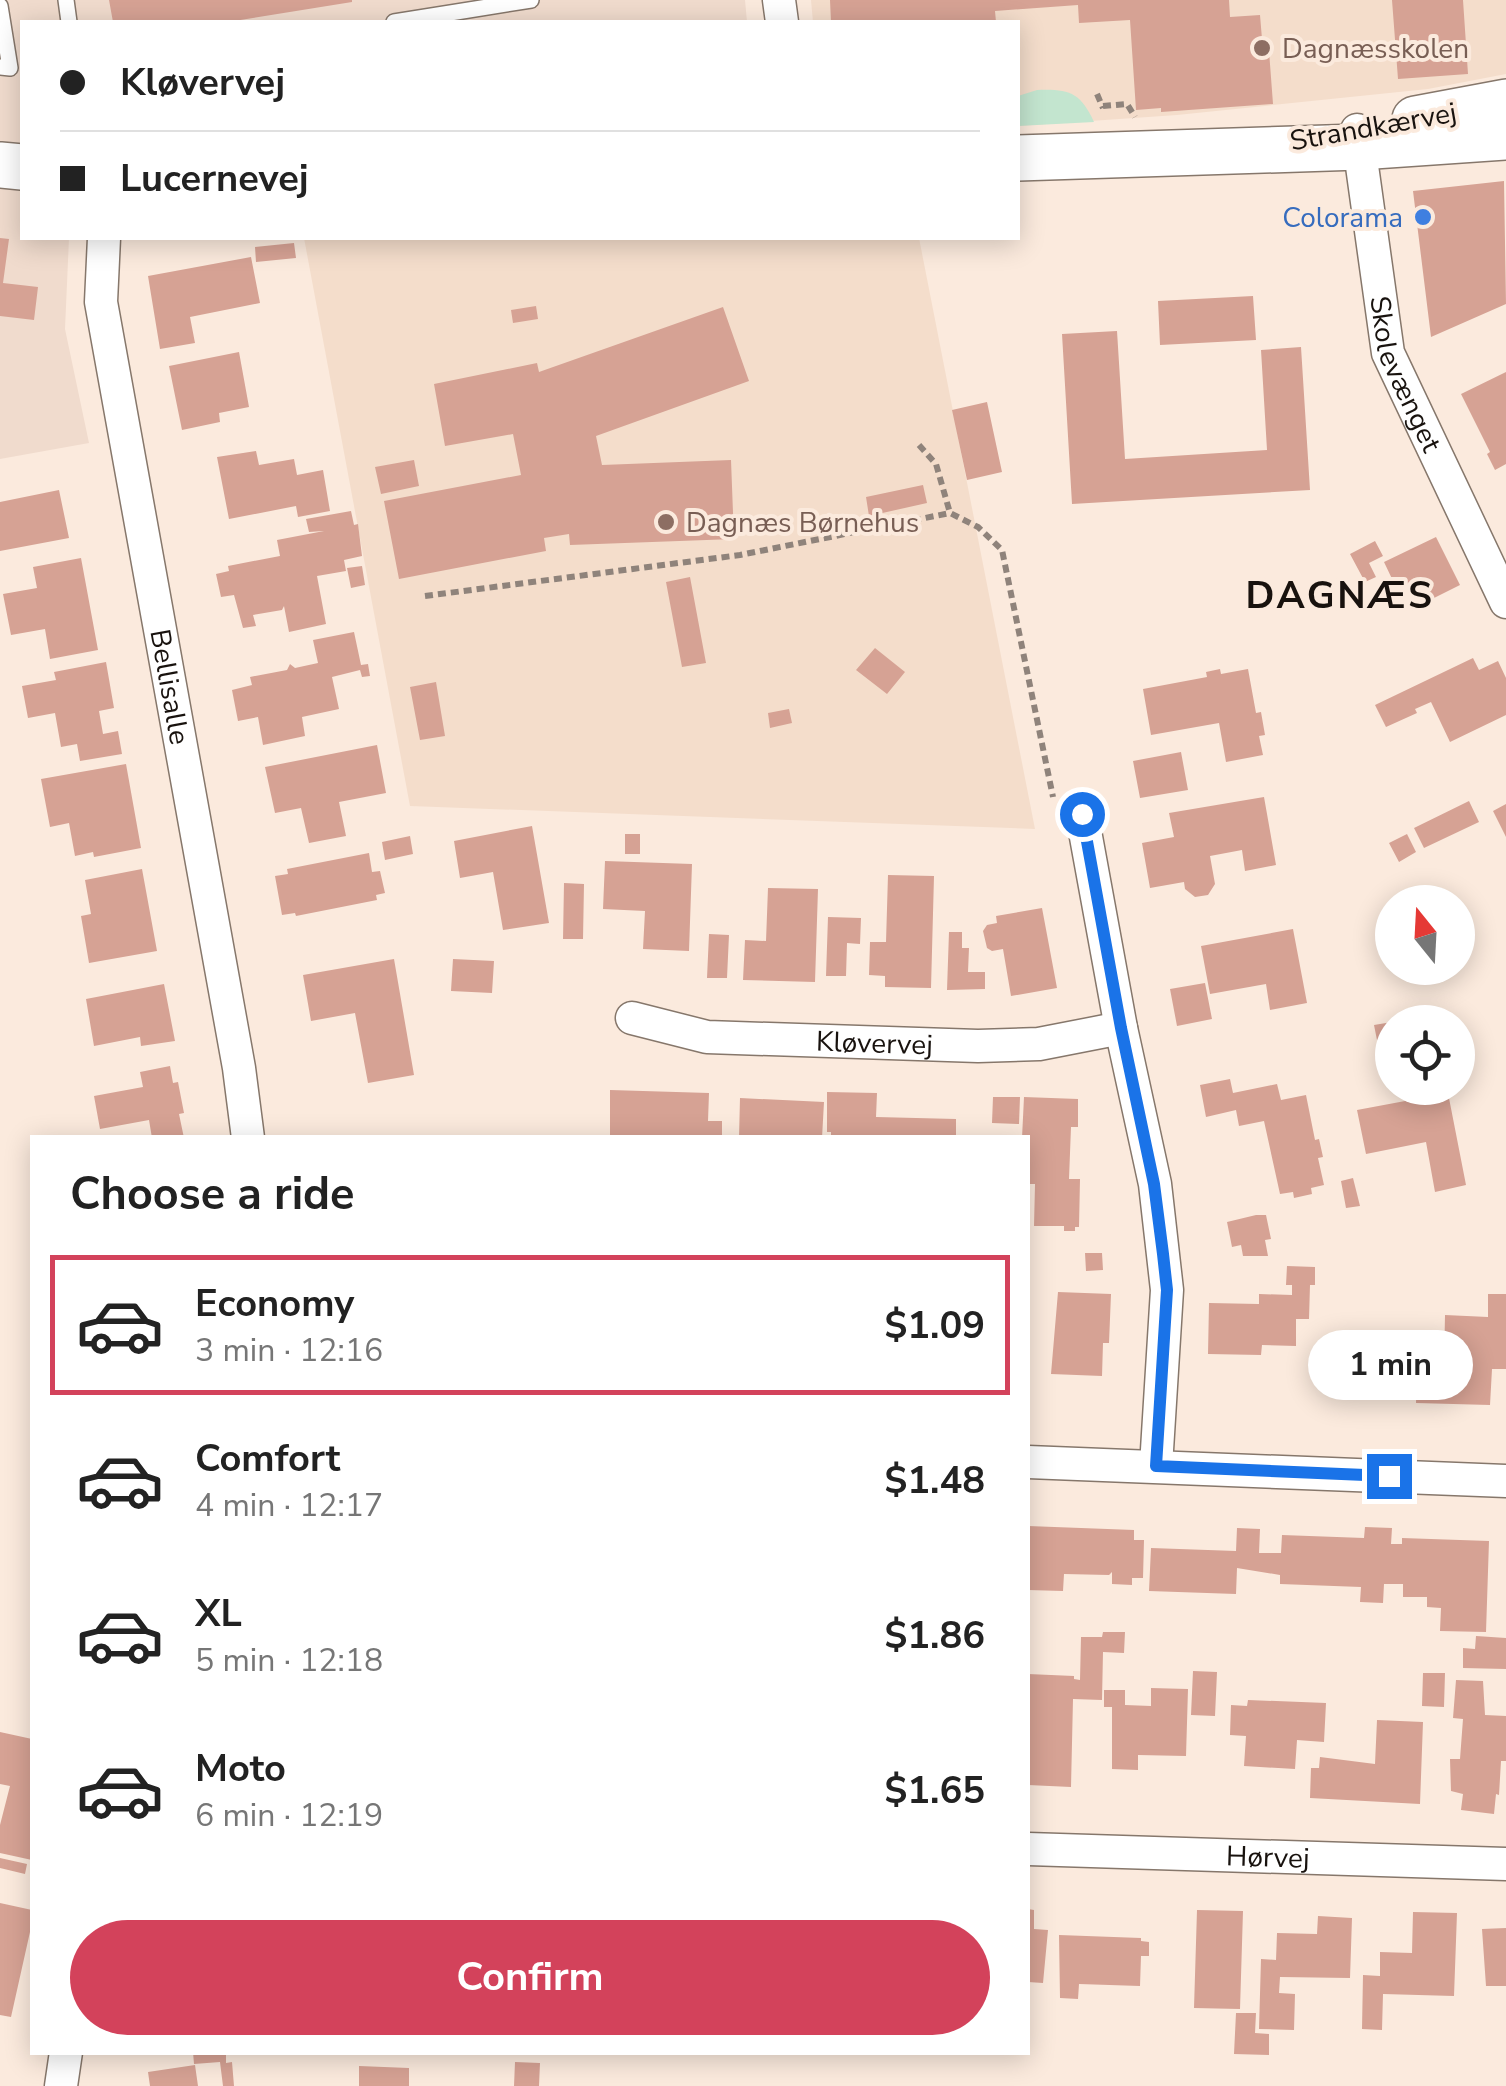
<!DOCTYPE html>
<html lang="en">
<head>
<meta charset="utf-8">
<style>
  :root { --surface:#fff; --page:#f2f2f2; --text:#222; --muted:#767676; --line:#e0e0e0; --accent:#d3425b }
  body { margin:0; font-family:"Nunito Sans",sans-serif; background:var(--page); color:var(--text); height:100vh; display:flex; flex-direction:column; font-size:38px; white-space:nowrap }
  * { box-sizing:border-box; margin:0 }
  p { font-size:32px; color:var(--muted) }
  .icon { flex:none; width:55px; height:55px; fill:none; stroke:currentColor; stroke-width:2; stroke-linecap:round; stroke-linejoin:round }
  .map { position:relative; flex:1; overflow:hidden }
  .details { position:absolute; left:30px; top:1135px; width:1000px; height:920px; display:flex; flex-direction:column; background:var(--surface); border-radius:0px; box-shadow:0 5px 25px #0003 }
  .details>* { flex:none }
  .top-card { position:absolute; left:20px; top:20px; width:1000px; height:220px; border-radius:0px; box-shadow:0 5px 25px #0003; display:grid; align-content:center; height:220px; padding:0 40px; background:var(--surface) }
  .needle { width:65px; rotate:342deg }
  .fabs { position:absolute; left:1375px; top:885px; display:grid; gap:20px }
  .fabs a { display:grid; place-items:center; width:100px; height:100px; border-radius:50%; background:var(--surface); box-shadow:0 5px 25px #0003; font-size:50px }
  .end { position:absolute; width:45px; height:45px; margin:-22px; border:12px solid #1a73e8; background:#fff; box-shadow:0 0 0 5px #fff }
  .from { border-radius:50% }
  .bubble { position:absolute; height:70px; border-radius:35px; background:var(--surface); box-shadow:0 5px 25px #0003; font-size:32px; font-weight:700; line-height:70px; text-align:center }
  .top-card b { display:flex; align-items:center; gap:35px; height:95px; font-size:38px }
  .top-card b+b { border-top:2px solid var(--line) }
  .top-card i { width:25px; height:25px; background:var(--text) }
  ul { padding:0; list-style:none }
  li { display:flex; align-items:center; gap:30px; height:140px; margin:0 20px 15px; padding:0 20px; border:5px solid transparent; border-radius:0px }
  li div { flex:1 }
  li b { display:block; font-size:38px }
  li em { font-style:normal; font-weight:700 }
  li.on { border-color:var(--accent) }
  li>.icon { width:90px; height:90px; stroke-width:1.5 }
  h2 { padding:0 40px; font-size:45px; line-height:120px }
  .primary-button { display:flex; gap:20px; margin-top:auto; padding:20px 40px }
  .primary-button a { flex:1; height:115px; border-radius:60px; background:var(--accent); color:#fff; font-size:40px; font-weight:700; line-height:115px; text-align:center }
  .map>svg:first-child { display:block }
</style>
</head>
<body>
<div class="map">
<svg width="1506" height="2086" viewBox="0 0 1506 2086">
  <rect width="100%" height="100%" fill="#fbeadd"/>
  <path fill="#f0dbcd" d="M0,0H745L747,22H22V238H69L65,329L89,443L0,459Z"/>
  <path fill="#f4ddcb" d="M811,0H1506V74L1428,89L1177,115L1018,126V22H813Z
    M304,238H919L1035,829L410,806Z"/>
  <path fill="#c3e5cf" d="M1037,90C1069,89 1080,92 1094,122L1018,126V96Z"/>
  <path fill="#d6a294" d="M109,0H352V2L228,22H113Z
    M830,0H1229L1230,17L1260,15L1263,51H1269L1273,104L1161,112V108L1136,110L1130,20L1079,23L1078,5L995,11L996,22H831Z
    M1392,0H1463L1468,74L1398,79Z
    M1504,181L1506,304L1431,337L1413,191Z
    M0,238L9,239L3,283L38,287L34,320L0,316Z
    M294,243L296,258L256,262L255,247Z
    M251,257L260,303L190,317L195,343L160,349L148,276Z
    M1253,296L1256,340L1160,345L1158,301Z
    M536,306L538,319L513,323L511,310Z
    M723,307L749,381L596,436L602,465L731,460L734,539L570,545L569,534L544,538L546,551L399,579L384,501L521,475L513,434L445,446L434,384L537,363L539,372Z
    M1117,331L1125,459L1267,450L1261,350L1301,347L1310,490L1072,504L1062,334Z
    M239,352L249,407L219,413L220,422L182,430L169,366Z
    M1506,372V464L1495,470L1487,454L1490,452L1461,394Z
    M987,402L1002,472L967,480L952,410Z
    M256,451L259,465L294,459L297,475L323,470L330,511L298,517L296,506L229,519L217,457Z
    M414,460L419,486L381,494L375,467Z
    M923,485L927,503L869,516L866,497Z
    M59,490L69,538L0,551V502Z
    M351,511L354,525L358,524L362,556L344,560L346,571L317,576L326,624L289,632L284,606L282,610L253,615L256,626L243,628L234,595L221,597L216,574L229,571L228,566L280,556L277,540L324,531L309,532L306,519Z
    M1436,537L1460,585L1418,606L1405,578L1394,583L1384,562Z
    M1375,541L1383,556L1369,563L1376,577L1365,582L1350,554Z
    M81,558L98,650L50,659L45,629L11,635L3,594L37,588L33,567Z
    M362,566L365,585L351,588L347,568Z
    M690,577L706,663L682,667L666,582Z
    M354,632L361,665L368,664L370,676L362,677L360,670L332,677L339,709L302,717L305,736L263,745L258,717L238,721L232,690L252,685L250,677L287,670L290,664L295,668L318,663L313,640Z
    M875,648L905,672L887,694L856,670Z
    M1473,658L1479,670L1498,661L1506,678V715L1450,742L1431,702L1415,709L1417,713L1386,727L1375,705Z
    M106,662L114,708L99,711L103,734L118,731L122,754L80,761L77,744L61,747L55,713L28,718L22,686L56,680L54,672Z
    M1220,669L1221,674L1248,669L1256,713L1261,712L1265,735L1259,736L1263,755L1226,762L1219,723L1151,735L1143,689L1207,677L1206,672Z
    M436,682L445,736L420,740L410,687Z
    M789,709L792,723L770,728L768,713Z
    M377,745L386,793L339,802L346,836L309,843L301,808L275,813L265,767Z
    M1181,752L1188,790L1140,798L1133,761Z
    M126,764L141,848L94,857L93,852L75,856L69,823L50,827L41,779Z
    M1264,797L1276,865L1245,871L1242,850L1210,856L1215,884L1208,895L1195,897L1185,889L1184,882L1150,888L1142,843L1174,837L1169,813Z
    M1469,801L1479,822L1424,848L1414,828Z
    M1506,804V837L1493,811Z
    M532,826L549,923L503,930L493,872L460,878L454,841Z
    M625,834H640V854H625Z
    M1407,834L1416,852L1399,862L1389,843Z
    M410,836L413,854L385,860L382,842Z
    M369,853L372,872L380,871L385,893L376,895L377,900L296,916L295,913L282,915L275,876L288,874L287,869Z
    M605,861L692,864L689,951L643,949L645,911L603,909Z
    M142,869L157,951L89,963L81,916L91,914L85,880Z
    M888,875L934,876L931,988L885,987V976L869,975L870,942H886Z
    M564,883L584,884L583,939H563Z
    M768,888L818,889L815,982L743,980L745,940L766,941Z
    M1042,908L1057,988L1011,996L1003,949L992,951L987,948L983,931L987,925L997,923L996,916Z
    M828,917L861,918L860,944L847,943L846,976H826Z
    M1293,929L1307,1003L1270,1010L1266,984L1210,994L1201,946Z
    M949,932H962V948H969L968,972H985V989L947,990Z
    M709,934L729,935L727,978H707Z
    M394,959L414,1075L368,1083L355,1013L311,1021L303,975Z
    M453,959L494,961L492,993L451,991Z
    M1205,983L1212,1019L1177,1026L1170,989Z
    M164,984L175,1041L141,1046L140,1037L94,1046L86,999Z
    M1392,1022V1062L1382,1065L1374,1025Z
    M170,1066L173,1083L178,1082L184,1113L179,1114L184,1138H152L149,1120L100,1129L94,1096L143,1087L140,1072Z
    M1230,1079L1233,1093L1277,1084L1281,1100L1306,1095L1315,1140L1319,1139L1323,1157L1318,1158L1324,1185L1311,1188L1312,1194L1294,1198L1293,1192L1280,1194L1264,1121L1239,1126L1236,1110L1206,1117L1200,1085Z
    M610,1090L709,1093L708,1121H722V1138H610Z
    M827,1092L877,1093L876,1117L956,1119V1138H831V1132H827Z
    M1448,1093L1466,1185L1435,1192L1426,1142L1366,1154L1357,1110Z
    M993,1097H1020L1019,1124L992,1123Z
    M1024,1097L1078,1099V1127H1071L1069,1179H1080L1079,1227H1075V1231H1064V1226H1034L1035,1184H1028V1138H1022Z
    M740,1098L824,1102L822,1138H739Z
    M1353,1178L1360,1206L1346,1208L1341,1181Z
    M1256,1215H1266L1271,1239L1265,1240L1268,1256H1243L1241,1245L1232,1247L1227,1222Z
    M1085,1253H1102L1103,1270L1086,1271Z
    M1287,1266L1315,1267V1285H1310L1309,1319H1296V1346L1262,1345L1261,1355L1208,1354L1209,1303L1259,1304V1294L1292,1295V1285H1286Z
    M1058,1292L1111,1294L1109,1343H1103L1102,1376L1051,1374Z
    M1488,1294H1506V1369H1492L1490,1405L1416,1403L1417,1363L1444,1365L1445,1315L1488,1317Z
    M1028,1526L1134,1530V1540H1144L1143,1578H1132V1585L1112,1584V1572L1109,1575L1064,1574L1063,1591L1028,1590Z
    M1365,1527L1392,1528L1391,1544H1402V1538L1489,1541L1486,1632L1440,1631L1441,1608L1427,1607V1597H1403V1584H1384L1383,1603L1360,1602L1361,1587L1280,1584V1575L1237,1568L1236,1594L1149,1591L1151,1548L1236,1551L1237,1528L1260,1529L1259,1553H1281L1282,1535L1364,1538Z
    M1103,1632H1125L1124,1653L1103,1652L1102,1700L1073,1699L1071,1787L1028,1785V1674L1074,1676V1679L1080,1680L1081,1637H1102Z
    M1476,1636L1506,1638V1669L1463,1668V1648L1475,1649Z
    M1193,1671L1217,1672L1215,1716L1191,1715Z
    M1423,1673H1445L1444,1707L1422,1706Z
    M1456,1680L1483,1681L1485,1715L1506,1716V1761H1501L1499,1795L1496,1794L1494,1814L1461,1810L1463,1794L1451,1791L1450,1759H1460L1463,1719L1453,1718Z
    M1151,1688L1188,1689L1186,1756L1138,1755V1770L1112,1769V1707H1104V1690H1125V1705L1151,1706Z
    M1248,1700L1326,1703L1324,1742L1297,1740L1295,1769L1244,1766L1246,1736L1230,1735L1231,1705L1247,1706Z
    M1377,1720L1423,1722L1420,1804L1310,1798L1311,1768H1319L1320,1757L1375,1764Z
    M0,1732L32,1739V1860L0,1853V1825L10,1786L0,1784Z
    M0,1858L27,1864L25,1874L0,1868Z
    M0,1903L32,1910V1923L11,2017L0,2015Z
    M1028,1909L1034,1910V1929L1048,1930L1043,1983L1028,1982Z
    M1197,1910L1243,1911L1240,2009L1194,2008Z
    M1413,1912L1457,1913L1454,1996L1383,1994L1382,2030L1362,2029L1363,1975L1380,1976V1952L1412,1953Z
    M1318,1916L1352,1918L1350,1978L1280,1977L1279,1993L1295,1994L1294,2030L1259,2029L1261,1959L1276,1960L1277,1933L1317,1934Z
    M1506,1928V1986H1486L1482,1929Z
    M1059,1935L1141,1938V1941L1149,1942V1956H1141L1140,1986L1079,1984L1078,1999L1060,1998Z
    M1236,2013H1256L1255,2033L1269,2034V2055L1234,2054Z
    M193,2052H226V2063L232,2062L234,2086H223L220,2062L194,2064Z
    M515,2062L540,2063L539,2086H514Z
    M195,2065L198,2086H150L148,2072Z
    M359,2066L409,2068V2086H359Z"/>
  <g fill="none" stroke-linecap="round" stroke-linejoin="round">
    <g stroke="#86776b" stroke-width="18">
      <path id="service" d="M66,0L69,22
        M0,6L10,68L0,67
        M394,22L531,0"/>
    </g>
    <g stroke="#86776b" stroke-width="35">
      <g id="minor">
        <path d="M779,0L782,22"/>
        <path id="s1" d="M1357,130L1388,353L1506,602"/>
        <path id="s2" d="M104,238L101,302L239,1068L248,1138"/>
        <path d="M1082,815L1121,1028L1155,1184L1167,1290L1156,1466"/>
        <path id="s3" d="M632,1018L707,1037L978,1046L1039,1044L1121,1028"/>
        <path d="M1028,1462L1506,1481"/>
        <path id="s4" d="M1028,1849L1506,1864"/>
        <path d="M61,2086L66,2052"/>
      </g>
    </g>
    <g stroke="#86776b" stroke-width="48">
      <path id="secondary" d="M1415,119L1506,102
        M1018,158L1359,147L1506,137
        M0,165L22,167"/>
    </g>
    <path stroke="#8f837b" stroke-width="6" stroke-dasharray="8 5" stroke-linecap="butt" d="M1097,94L1103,108
      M1103,106L1127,104L1135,117
      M919,445L936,464L950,513L978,527L1002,550L1053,797
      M425,596L740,555L950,513"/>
    <use href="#service" stroke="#fff" stroke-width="15"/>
    <use href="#minor" stroke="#fff" stroke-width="32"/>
    <use href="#secondary" stroke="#fff" stroke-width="45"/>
  </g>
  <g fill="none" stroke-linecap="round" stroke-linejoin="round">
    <path stroke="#1a73e8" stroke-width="12" d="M1082,814L1121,1028L1154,1184L1163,1254L1167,1290L1156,1466L1389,1476"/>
  </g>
  <g fill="#8d6e63" stroke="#fbeadd" stroke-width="4">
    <circle cx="1262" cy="48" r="10"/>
    <circle cx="666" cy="522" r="10"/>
  </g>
  <circle fill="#3f7fe0" stroke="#fbeadd" stroke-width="4" cx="1423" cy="217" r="10"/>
  <g text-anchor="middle" stroke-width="8" stroke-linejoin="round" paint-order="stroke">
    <g font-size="28" fill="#785e54" stroke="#fbeadd" text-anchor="start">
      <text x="1282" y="58">Dagnæsskolen</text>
      <text x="686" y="532">Dagnæs Børnehus</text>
    </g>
    <g font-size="28" fill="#18120e" stroke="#fbeadd">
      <text transform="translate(1373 126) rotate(-10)" y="10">Strandkærvej</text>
      <text dy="10" stroke="none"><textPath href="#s1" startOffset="250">Skolevænget</textPath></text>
      <text dy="10" stroke="none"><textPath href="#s2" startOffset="455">Bellisalle</textPath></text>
      <text dy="10" stroke="none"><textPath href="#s3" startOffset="245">Kløvervej</textPath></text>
      <text dy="10" stroke="none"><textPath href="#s4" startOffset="240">Hørvej</textPath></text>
    </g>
    <g font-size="28" fill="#366cbe" stroke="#fbeadd" text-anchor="end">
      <text x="1403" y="227">Colorama</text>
    </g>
    <g font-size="38" font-weight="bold" letter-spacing="2.5" fill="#18120e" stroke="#fbeadd">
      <text x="1340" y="608">DAGNÆS</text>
    </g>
  </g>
</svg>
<div class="fabs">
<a><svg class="needle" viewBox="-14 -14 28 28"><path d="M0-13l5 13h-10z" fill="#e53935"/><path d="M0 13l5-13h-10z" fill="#767676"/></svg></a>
<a><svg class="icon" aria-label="locate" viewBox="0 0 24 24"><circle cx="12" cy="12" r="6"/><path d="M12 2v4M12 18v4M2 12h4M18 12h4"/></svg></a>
</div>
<i class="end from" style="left:1082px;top:814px"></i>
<i class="end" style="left:1389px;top:1476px"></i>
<div class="bubble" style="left:1308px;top:1330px;width:165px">1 min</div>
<div class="top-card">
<b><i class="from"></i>Kløvervej</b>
<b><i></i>Lucernevej</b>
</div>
<section class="details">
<h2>Choose a ride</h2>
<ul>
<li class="on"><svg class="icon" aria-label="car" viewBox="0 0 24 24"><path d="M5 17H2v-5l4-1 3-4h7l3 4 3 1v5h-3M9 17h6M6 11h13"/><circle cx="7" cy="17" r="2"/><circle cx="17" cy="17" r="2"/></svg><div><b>Economy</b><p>3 min · 12:16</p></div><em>$1.09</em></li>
<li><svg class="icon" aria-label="car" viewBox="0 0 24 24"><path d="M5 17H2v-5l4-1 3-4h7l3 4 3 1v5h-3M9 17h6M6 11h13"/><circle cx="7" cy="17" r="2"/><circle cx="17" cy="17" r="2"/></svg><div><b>Comfort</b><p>4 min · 12:17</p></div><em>$1.48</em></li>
<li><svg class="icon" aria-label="car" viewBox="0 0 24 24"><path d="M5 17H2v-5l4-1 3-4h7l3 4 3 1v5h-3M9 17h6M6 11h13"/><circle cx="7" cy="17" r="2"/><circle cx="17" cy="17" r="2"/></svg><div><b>XL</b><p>5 min · 12:18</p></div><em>$1.86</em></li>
<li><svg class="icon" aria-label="car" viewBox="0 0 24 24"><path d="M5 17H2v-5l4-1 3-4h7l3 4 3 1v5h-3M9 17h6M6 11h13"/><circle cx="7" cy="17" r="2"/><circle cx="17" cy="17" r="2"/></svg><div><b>Moto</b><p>6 min · 12:19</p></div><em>$1.65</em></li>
</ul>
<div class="primary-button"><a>Confirm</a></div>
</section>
</div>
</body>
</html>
